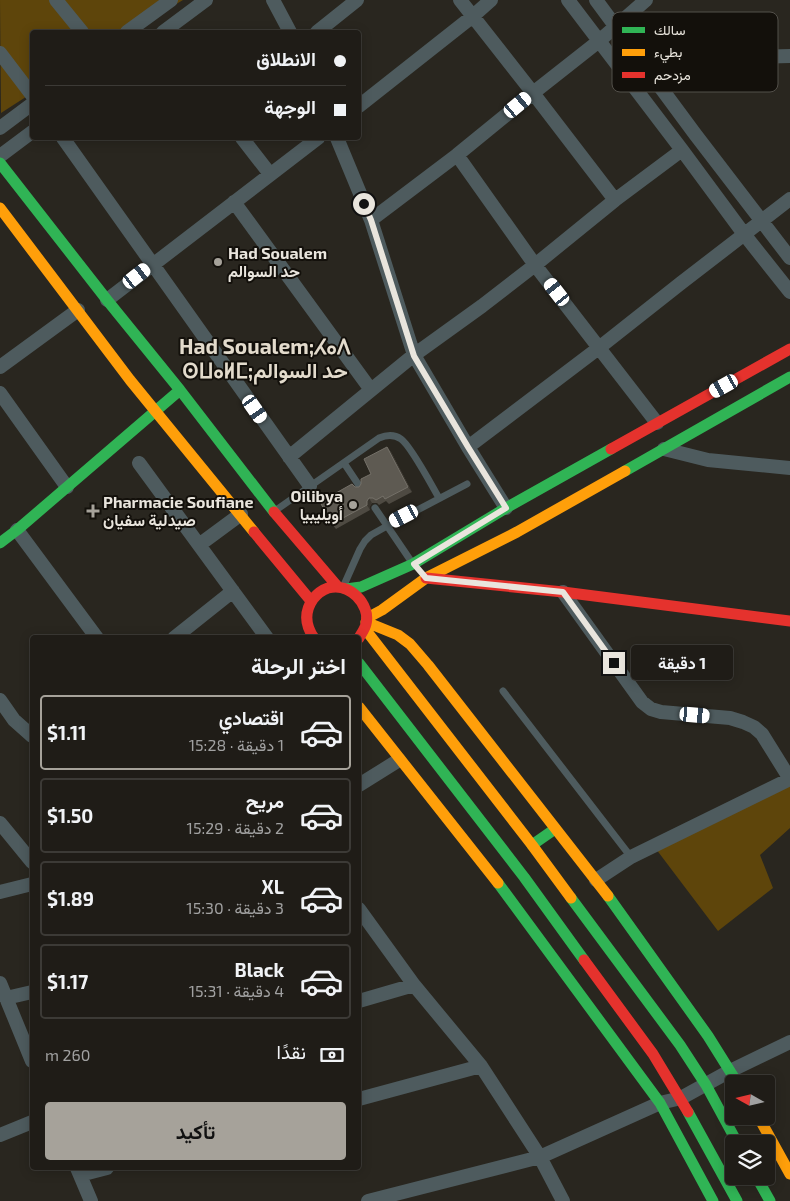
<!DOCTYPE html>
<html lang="ar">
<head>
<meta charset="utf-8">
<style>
  :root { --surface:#1f1c17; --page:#272520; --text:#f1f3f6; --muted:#a1a1a1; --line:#3c3a36; --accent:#a6a29a }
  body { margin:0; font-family:"Exo 2",Vazirmatn,"Noto Sans Tifinagh",sans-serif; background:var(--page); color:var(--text); direction:rtl; height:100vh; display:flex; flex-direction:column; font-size:19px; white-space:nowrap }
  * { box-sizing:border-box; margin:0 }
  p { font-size:16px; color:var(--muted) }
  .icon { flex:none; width:28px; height:28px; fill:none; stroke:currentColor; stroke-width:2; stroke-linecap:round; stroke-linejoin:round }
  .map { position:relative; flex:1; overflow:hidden; direction:ltr }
  .drawer { position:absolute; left:30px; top:635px; width:331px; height:535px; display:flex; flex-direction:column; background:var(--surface); border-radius:5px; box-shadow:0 2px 12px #0003,0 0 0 1px var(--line); direction:rtl }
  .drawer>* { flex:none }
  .top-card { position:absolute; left:30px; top:30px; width:331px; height:110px; border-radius:5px; box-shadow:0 2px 12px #0003,0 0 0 1px var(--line); direction:rtl; display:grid; align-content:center; height:110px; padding:0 15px; background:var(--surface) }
  .needle { width:32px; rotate:278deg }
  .fabs { position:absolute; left:725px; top:1075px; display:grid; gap:10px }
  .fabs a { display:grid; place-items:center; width:50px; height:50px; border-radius:5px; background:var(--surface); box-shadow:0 2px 12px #0003,0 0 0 1px var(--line); font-size:25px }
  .end { position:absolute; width:22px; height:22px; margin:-11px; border:6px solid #e9e5dd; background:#111; box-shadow:0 0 0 2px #111 }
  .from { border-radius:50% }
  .bubble { position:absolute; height:35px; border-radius:5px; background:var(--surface); box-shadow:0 2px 12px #0003,0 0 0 1px var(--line); font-size:16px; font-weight:700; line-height:35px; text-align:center; direction:rtl }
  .car { position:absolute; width:15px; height:30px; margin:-15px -8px; border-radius:6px; box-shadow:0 0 4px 1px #0007; background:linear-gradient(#fff 24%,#345 0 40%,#fff 0 76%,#345 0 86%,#fff 0) }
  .top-card b { display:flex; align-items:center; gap:18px; height:48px; font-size:19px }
  .top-card b+b { border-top:1px solid var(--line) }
  .top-card i { width:12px; height:12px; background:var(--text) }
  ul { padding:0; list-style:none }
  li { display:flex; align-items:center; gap:15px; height:75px; margin:0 10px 8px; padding:0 5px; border:2px solid var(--line); border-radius:5px }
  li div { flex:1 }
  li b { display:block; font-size:19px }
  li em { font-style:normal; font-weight:700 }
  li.active { border-color:var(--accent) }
  li>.icon { width:45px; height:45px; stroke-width:1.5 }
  h2 { padding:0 15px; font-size:22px; line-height:60px }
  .pay { display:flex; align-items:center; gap:12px; height:55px; padding:0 15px; font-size:19px }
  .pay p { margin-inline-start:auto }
  .button { display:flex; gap:10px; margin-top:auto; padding:10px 15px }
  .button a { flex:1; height:58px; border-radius:5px; background:var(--accent); color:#111; font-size:20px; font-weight:700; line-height:58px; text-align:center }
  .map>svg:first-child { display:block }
</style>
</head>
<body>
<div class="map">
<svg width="790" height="1201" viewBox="0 0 790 1201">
  <rect width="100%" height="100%" fill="#29261f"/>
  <path fill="#5e450b" d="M0,0H183L130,32H32V93L1,113Z
    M790,780V828L760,855L773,888L718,931L656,849Z"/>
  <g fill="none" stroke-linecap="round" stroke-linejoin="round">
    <path stroke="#4e5b5e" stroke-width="7" d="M344,463L360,487
      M375,508L413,564
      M276,510L379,438C386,435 394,434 401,439C411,446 432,486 439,498
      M344,585L360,549L365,541L371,535L387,526L467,484
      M503,691L631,857"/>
    <path stroke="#4e5b5e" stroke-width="14" d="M56,0L82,32
      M273,0L290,32
      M460,0L533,93L615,200
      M568,0L682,150L744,234L790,292
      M596,0L695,134L790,258
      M127,32L171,0
      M163,32L206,0
      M317,32L357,0
      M0,53L32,95
      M662,88L738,58L746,57L790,56
      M359,106L473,16L491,0
      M0,128L32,104
      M63,138L310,486
      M242,138L270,174
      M337,138L371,220L414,355L468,447L506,508
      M457,155L535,265L657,423
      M0,156L32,132
      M234,202L371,390
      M371,220L457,155L533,93L599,41L646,0
      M107,300L318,138
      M0,367L78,310
      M0,393L67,487
      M468,447L600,347L681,283L790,199
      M664,449L708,460L790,468
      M289,457L414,355L482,306L535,265L615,200L682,150
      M139,463L267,638
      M17,530L97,638
      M199,545L241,514
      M563,592L642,702L651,709L661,712L730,718L743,722L754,727L762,734L790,779
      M174,638L233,591
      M0,700L14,720L32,736
      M359,785L399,760
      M0,823L32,862
      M596,880L631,857L790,779
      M0,892L32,884
      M359,909L414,985L481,1066L540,1157L563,1201
      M0,983L32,1061
      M6,998L32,992
      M359,1001L414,985
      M359,1099L481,1066
      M0,1135L32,1122
      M77,1168L91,1201
      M80,1175L107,1168
      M368,1201L540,1157L660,1103L681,1098L730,1071L790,1042"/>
    <path stroke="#30b455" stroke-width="11" d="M0,163L107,300L180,390L274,512
      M625,471L790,377
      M0,543L17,530L180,390
      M346,589L361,587L413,564L506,508L611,449
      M359,663L524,877L584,960
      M532,845L555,829
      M498,883L660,1103L713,1201
      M608,896L708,1036L738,1084
      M571,898L680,1045L706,1085L738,1144
      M688,1112L737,1201
      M756,1176L770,1201"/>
    <path stroke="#ff9f0a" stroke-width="11" d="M0,208L130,380L254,532
      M367,618L382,610L426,578L517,532L625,471
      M366,622L398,635L410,644L428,665L608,896
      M365,629L532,845L571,898
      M359,707L498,883
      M758,1116L790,1174"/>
    <path stroke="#e5322d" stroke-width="11" d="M611,449L790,349
      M274,512L338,587
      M254,532L311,601
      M426,578L563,592L790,621
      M314,638C305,625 304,612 313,599C317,594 322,590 328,588C349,582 371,604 366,624C365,629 361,634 359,638
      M584,960L653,1054L688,1112"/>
  </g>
  <path fill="#4e4a42" d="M387,447L391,452L412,492L389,504L386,501L379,505L377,503H372L370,506V510L336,529L332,524L355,487H359L371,474Z"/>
  <path fill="#38342d" d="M387,447L391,452L412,492L408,487Z
    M369,498L372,503L370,506V510L367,505V501Z"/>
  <path fill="#5e5a52" stroke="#747068" d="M387,447L408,487L385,499L383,496L376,500L373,498H369L367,501V505L332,524L320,502L352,484L355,487H359L361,484V479L371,474L364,459Z"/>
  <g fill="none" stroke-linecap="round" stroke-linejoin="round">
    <path stroke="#e9e5dd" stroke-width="6" d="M364,204L371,220L414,356L468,447L506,508L414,564L426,578L563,592L614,663"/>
  </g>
  <g fill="#a6a29a" stroke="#13100b" stroke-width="2">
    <circle cx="218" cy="262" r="5"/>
    <circle cx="353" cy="505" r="5"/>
    <path d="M90.5 503.5h5v5h5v5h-5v5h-5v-5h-5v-5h5z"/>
  </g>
  <g text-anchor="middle" stroke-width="4" stroke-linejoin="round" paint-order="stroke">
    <g font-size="16" font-weight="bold" fill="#e9e5dd" stroke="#13100b" text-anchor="start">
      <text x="228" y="259">Had Soualem<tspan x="228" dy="18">حد السوالم</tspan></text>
      <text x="343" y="502" text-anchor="end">Oilibya<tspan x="343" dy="18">أويليبيا</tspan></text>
      <text x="103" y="508">Pharmacie Soufiane<tspan x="103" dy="18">صيدلية سفيان</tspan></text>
    </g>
    <g font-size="21" font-weight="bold" fill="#e3dbcc" stroke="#13100b">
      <text x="265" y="354">Had Soualem;ⵃⴰⴷ<tspan x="265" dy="24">ⵙⵡⴰⵍⵎ;حد السوالم</tspan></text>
    </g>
  </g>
  <rect x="612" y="12" width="166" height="80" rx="8" fill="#13100b" stroke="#53504a" stroke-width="1"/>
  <rect x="622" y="27" width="23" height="6" fill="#30b455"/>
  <rect x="622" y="49" width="23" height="7" fill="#ff9f0a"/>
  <rect x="622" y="72" width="23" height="6" fill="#e5322d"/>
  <g font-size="14" fill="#e9e5dd">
    <text x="654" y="35">سالك</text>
    <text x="654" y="57">بطيء</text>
    <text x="654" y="80">مزدحم</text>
  </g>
</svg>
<div class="fabs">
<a><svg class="needle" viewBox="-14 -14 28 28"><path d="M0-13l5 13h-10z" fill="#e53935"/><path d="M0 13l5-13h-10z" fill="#a1a1a1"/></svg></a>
<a><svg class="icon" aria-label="layers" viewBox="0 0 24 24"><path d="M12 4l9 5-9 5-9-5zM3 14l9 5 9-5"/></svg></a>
</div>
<i class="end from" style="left:364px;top:204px"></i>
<i class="end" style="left:614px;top:663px"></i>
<div class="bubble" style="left:631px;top:645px;width:102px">1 دقيقة</div>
<i class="car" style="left:518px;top:105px;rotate:50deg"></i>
<i class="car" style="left:137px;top:276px;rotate:52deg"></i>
<i class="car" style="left:557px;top:292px;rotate:322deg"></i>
<i class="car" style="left:724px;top:386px;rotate:241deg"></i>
<i class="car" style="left:255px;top:409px;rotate:145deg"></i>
<i class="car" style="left:404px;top:516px;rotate:243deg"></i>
<i class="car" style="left:695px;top:715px;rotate:95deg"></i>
<div class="top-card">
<b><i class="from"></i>الانطلاق</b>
<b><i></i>الوجهة</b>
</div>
<section class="drawer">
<h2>اختر الرحلة</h2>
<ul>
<li class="active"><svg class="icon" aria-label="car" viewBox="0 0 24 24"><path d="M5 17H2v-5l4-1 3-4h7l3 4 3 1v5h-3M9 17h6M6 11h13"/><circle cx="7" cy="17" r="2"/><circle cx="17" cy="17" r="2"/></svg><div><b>اقتصادي</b><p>1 دقيقة · 15:28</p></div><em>$1.11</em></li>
<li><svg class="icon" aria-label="car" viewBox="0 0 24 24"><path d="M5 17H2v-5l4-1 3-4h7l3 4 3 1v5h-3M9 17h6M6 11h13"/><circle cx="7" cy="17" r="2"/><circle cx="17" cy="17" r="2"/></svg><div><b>مريح</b><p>2 دقيقة · 15:29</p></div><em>$1.50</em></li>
<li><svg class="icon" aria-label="car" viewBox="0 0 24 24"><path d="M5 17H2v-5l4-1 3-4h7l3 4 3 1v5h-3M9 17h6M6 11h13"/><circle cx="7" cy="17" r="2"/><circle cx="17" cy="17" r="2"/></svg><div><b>XL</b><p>3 دقيقة · 15:30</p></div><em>$1.89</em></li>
<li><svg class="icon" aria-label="car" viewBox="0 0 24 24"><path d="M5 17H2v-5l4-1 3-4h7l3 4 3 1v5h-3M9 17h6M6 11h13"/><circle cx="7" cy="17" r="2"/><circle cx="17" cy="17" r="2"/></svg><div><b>Black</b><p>4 دقيقة · 15:31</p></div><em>$1.17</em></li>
</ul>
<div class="pay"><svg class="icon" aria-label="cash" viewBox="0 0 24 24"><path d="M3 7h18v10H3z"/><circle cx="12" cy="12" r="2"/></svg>نقدًا<p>260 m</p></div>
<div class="button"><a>تأكيد</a></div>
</section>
</div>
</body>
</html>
